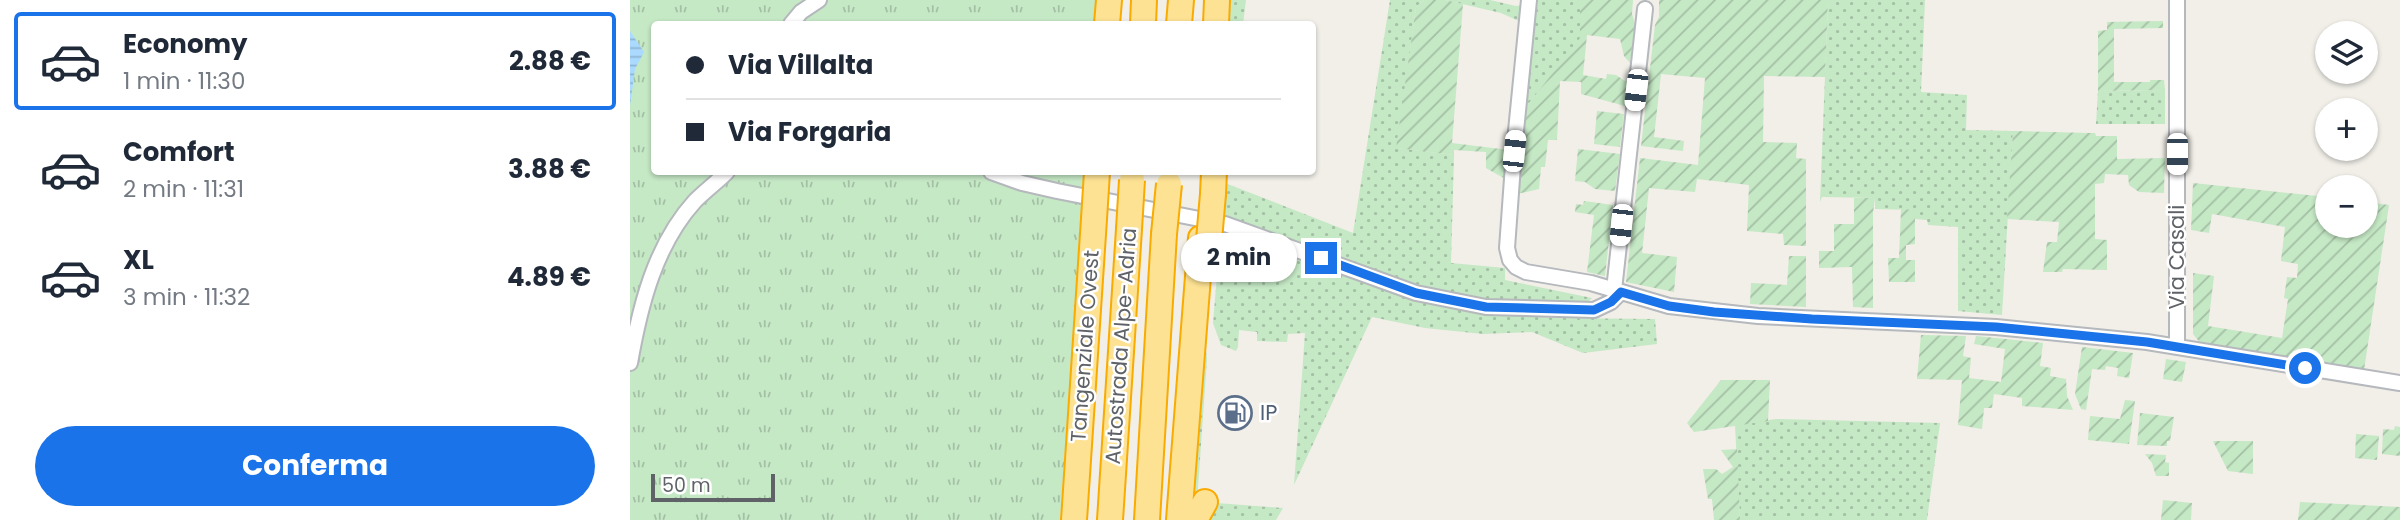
<!DOCTYPE html>
<html lang="it">
<head>
<meta charset="utf-8">
<style>
  :root { --surface:#fff; --page:#f6f6f7; --text:#1f2937; --muted:#747a83; --line:#e0e1e3; --accent:#1a73e8 }
  body { margin:0; font-family:Poppins,sans-serif; background:var(--page); color:var(--text); height:100vh; display:flex; flex-direction:column; font-size:26px; white-space:nowrap }
  * { box-sizing:border-box; margin:0 }
  p { font-size:23px; color:var(--muted) }
  .icon { flex:none; width:38px; height:38px; fill:none; stroke:currentColor; stroke-width:2; stroke-linecap:round; stroke-linejoin:round }
  .map { position:relative; flex:1; overflow:hidden }
  .sheet { display:flex; flex-direction:column; background:var(--surface); width:630px }
  .sheet>* { flex:none }
  .banner { position:absolute; left:21px; top:21px; width:665px; height:154px; border-radius:7px; box-shadow:0 2px 5px #0004; display:grid; align-content:center; height:154px; padding:0 35px; background:var(--surface) }
  .buttons { position:absolute; left:1685px; top:21px; display:grid; gap:14px }
  .buttons a { display:grid; place-items:center; width:63px; height:63px; border-radius:50%; background:var(--surface); box-shadow:0 2px 5px #0004; font-size:35px }
  .scale { position:absolute; left:21px; bottom:18px; width:124px; box-sizing:border-box; padding-left:7px; border:4px solid #5f6368; border-top:0; font-size:19px; line-height:24px; white-space:nowrap; color:#5f6368; -webkit-text-stroke:5px #fff; paint-order:stroke }
  .end { position:absolute; width:32px; height:32px; margin:-16px; border:9px solid #1a73e8; background:#fff; box-shadow:0 0 0 4px #fff }
  .from { border-radius:50% }
  .bubble { position:absolute; height:49px; border-radius:24px; background:var(--surface); box-shadow:0 2px 5px #0004; font-size:23px; font-weight:700; line-height:49px; text-align:center }
  .car { position:absolute; width:21px; height:42px; margin:-21px -10px; border-radius:9px; box-shadow:0 0 5px 2px #0007; background:linear-gradient(#fff 24%,#345 0 40%,#fff 0 76%,#345 0 86%,#fff 0) }
  .banner b { display:flex; align-items:center; gap:24px; height:66px; font-size:26px }
  .banner b+b { border-top:2px solid var(--line) }
  .banner i { width:18px; height:18px; background:var(--text) }
  ul { padding:12px 0 0; list-style:none }
  li { display:flex; align-items:center; gap:21px; height:98px; margin:0 14px 10px; padding:0 21px; border:4px solid transparent; border-radius:7px }
  li div { flex:1 }
  li b { display:block; font-size:26px }
  li em { font-style:normal; font-weight:700 }
  li.active { border-color:var(--accent) }
  li>.icon { width:63px; height:63px; stroke-width:1.5 }
  .action { display:flex; gap:14px; margin-top:auto; padding:14px 35px }
  .action a { flex:1; height:80px; border-radius:42px; background:var(--accent); color:#fff; font-size:28px; font-weight:700; line-height:80px; text-align:center }
  main { display:flex; flex:1; min-height:0 }
  .map>svg:first-child { display:block }
</style>
</head>
<body>
<main>
<section class="sheet">
<ul>
<li class="active"><svg class="icon" aria-label="car" viewBox="0 0 24 24"><path d="M5 17H2v-5l4-1 3-4h7l3 4 3 1v5h-3M9 17h6M6 11h13"/><circle cx="7" cy="17" r="2"/><circle cx="17" cy="17" r="2"/></svg><div><b>Economy</b><p>1 min · 11:30</p></div><em>2.88 €</em></li>
<li><svg class="icon" aria-label="car" viewBox="0 0 24 24"><path d="M5 17H2v-5l4-1 3-4h7l3 4 3 1v5h-3M9 17h6M6 11h13"/><circle cx="7" cy="17" r="2"/><circle cx="17" cy="17" r="2"/></svg><div><b>Comfort</b><p>2 min · 11:31</p></div><em>3.88 €</em></li>
<li><svg class="icon" aria-label="car" viewBox="0 0 24 24"><path d="M5 17H2v-5l4-1 3-4h7l3 4 3 1v5h-3M9 17h6M6 11h13"/><circle cx="7" cy="17" r="2"/><circle cx="17" cy="17" r="2"/></svg><div><b>XL</b><p>3 min · 11:32</p></div><em>4.89 €</em></li>
</ul>
<div class="action"><a>Conferma</a></div>
</section>
<div class="map">
<svg width="1770" height="520" viewBox="0 0 1770 520">
  <defs>
    <pattern id="grass-dots" width="8" height="8" patternUnits="userSpaceOnUse" patternTransform="scale(1.75)"><rect width="8" height="8" fill="#c5e8c5"/><path d="M2 2h.1M6 6h.1" fill="none" stroke="#a3c0a4" stroke-width="1.8" stroke-linecap="round"/></pattern>
    <pattern id="park-tufts" width="24" height="20" patternUnits="userSpaceOnUse" patternTransform="scale(1.75)"><rect width="24" height="20" fill="#c5e8c5"/><path d="M3 7l-1-3M5 7V3M7 7l1-3M15 17l-1-3M17 17v-4M19 17l1-3" fill="none" stroke="#a3c0a4"/></pattern>
    <pattern id="garden-furrows" width="10" height="10" patternUnits="userSpaceOnUse" patternTransform="scale(1.75)"><rect width="10" height="10" fill="#c5e8c5"/><path d="M-1 1l2-2M0 10L10 0M9 11l2-2" fill="none" stroke="#a3c0a4"/></pattern>
    <pattern id="water-rules" width="6" height="5" patternUnits="userSpaceOnUse" patternTransform="scale(1.75)"><rect width="6" height="5" fill="#aadaff"/><path d="M0 2.5h6" fill="none" stroke="#8eb4d2"/></pattern>
  </defs>
  <rect width="100%" height="100%" fill="#f1efe8"/>
  <path fill="url(#grass-dots)" d="M598,0H616L613,24H596Z
    M760,0H794L786,7L767,148L824,155L821,263L875,268V280L962,298L957,303L858,299L789,287L592,215L595,183L723,233Z
    M815,0H860L886,6L895,5L891,22L871,13Z
    M907,0H950L951,38L896,107Z
    M1198,0H1295L1291,92L1337,95L1336,130L1383,131L1372,315L1328,311V227L1298,225L1297,220L1285,219V210L1245,209V198L1192,197L1190,202Z
    M1535,90V124H1466L1468,91Z
    M591,229L784,300L854,314L924,318L1025,319L1027,344L953,353L902,332L853,334L795,328L742,317L664,485L675,333L658,334L657,342L627,341V332L609,330L608,347L606,351L591,345L583,323Z
    M575,343L577,359L567,502L560,501Z
    M1146,419L1310,423L1297,520H1110L1105,425Z
    M587,503L653,508L646,520H575Z"/>
  <path fill="url(#park-tufts)" d="M0,0H466L464,24H24V172H455L430,520H0Z"/>
  <path fill="url(#garden-furrows)" d="M794,0H815L833,4L822,143L879,150L877,180L856,168V152L824,150V155L766,148L786,7Z
    M950,0H1003L1002,14L1005,24L1000,63L994,56L990,39L957,35L953,75L976,79L977,74L986,75L998,83L995,106L951,94V82L930,81L927,140H918L915,167H911L909,189L887,194L896,107L950,38Z
    M1029,0H1198L1195,77L1134,76L1133,142L1167,143L1166,158L1176,159V246L1154,245L1153,234L1117,231L1119,185L1067,179L1065,192L1019,188L1012,253L1047,257L1044,292L996,282L1010,158L1068,165L1075,78L1031,74L1024,137L1054,141L1053,151L1011,146L1025,25L1029,17Z
    M1533,21V28L1484,29V82H1520V80H1534L1535,90L1468,91V31L1477,30V22Z
    M967,111L994,114L990,147L964,144Z
    M1383,131L1459,133H1465L1466,136H1487V159L1535,158L1534,193L1509,192L1499,185L1498,175L1475,174L1474,183L1465,184V239L1477,240V270L1433,269L1432,272H1413L1417,242H1427L1429,222L1377,219Z
    M948,149L990,154L985,191L965,189L955,182L945,181Z
    M1563,183L1697,197L1698,226H1736V202L1759,205L1734,370L1571,344L1563,334V273L1584,276L1578,326L1652,338L1658,299L1654,298L1657,277L1667,278L1668,264L1651,261L1655,227L1582,214L1579,233L1561,230Z
    M1224,198H1245L1243,213V308L1223,307L1222,267L1189,268V251H1204V224H1224Z
    M954,201L983,205L975,276L957,272L964,215L945,212L946,204L953,205Z
    M1271,209L1285,210V244L1276,245V260H1285V282H1259L1258,258H1269Z
    M1159,256H1176V307L1120,304L1121,283L1157,285Z
    M1291,335L1336,336L1333,356L1341,358L1339,378L1371,382L1375,349L1344,344L1346,336L1413,343L1410,366L1421,368L1420,376L1436,379L1437,396L1443,410L1392,406V398L1364,394L1362,408H1354L1352,429L1328,425L1332,380L1287,379Z
    M1452,347L1503,353L1499,378L1487,376L1488,368L1476,366L1475,370L1462,369L1456,410L1451,409L1445,394Z
    M1536,359L1556,362L1552,382L1533,379Z
    M1091,380H1140L1138,421L1064,432L1057,423Z
    M1495,400L1505,401L1499,444L1458,440L1460,416L1490,419Z
    M1510,413L1544,417L1540,441H1537V446L1507,445Z
    M1765,426L1770,427V456L1752,454L1753,429L1764,430Z
    M1726,434L1749,436L1747,460L1725,458Z
    M1583,441H1623V474L1598,471Z
    M1107,449L1110,520H1084L1082,499H1078L1073,469H1086L1092,474L1103,467L1091,450Z
    M1515,454L1536,455L1535,462L1539,463V476H1526L1522,463Z
    M1533,500L1562,503L1561,520H1531Z
    M1670,502L1770,507V520H1668Z"/>
  <path fill="url(#water-rules)" d="M0,31L14,52L5,69L0,106Z"/>
  <g fill="none" stroke-linecap="round" stroke-linejoin="round">
    <g stroke="#b5b8bc" stroke-width="18">
      <path id="street" d="M899,0L884,151L877,248L880,260L886,267L896,272L961,283L1039,306L1128,316L1366,327L1517,342L1770,383
        M161,24L171,12L189,0
        M361,172L392,183L427,191L595,224L786,293L856,307L964,310L981,302L991,292
        M984,290L1015,9
        M1547,347V0
        M0,363C10,306 25,245 65,201C75,191 87,182 97,172"/>
    </g>
    <g stroke="#f9ab00" stroke-width="28">
      <path id="highway" d="M477,24L479,0
        M513,24L514,0
        M549,24L551,0
        M586,24L587,0
        M583,194L584,172
        M444,520L464,219
        M480,520L499,229
        M517,520L534,234
        M549,520L571,238
        M565,520L575,502"/>
    </g>
    <use href="#street" stroke="#fff" stroke-width="14"/>
    <use href="#highway" stroke="#fde293" stroke-width="24"/>
    <g stroke="#f9ab00" stroke-width="28" stroke-linecap="butt">
      <path id="highway-bridge" d="M464,219L467,172
        M499,229L502,180
        M534,234L539,184
        M579,240L583,194"/>
    </g>
    <use href="#highway-bridge" stroke="#fde293" stroke-width="24"/>
  </g>
  <g fill="none" stroke-linecap="round" stroke-linejoin="round">
    <path stroke="#1a73e8" stroke-width="9" d="M691,258L786,293L856,307L964,310L981,302L991,292L1039,306L1084,312L1182,319L1366,327L1517,342L1675,368"/>
  </g>
  <defs>
    <g id="fuel-ring" transform="scale(1.75)"><circle r="9.5" fill="#fff" stroke="#5c6f8a" stroke-width="1.5"/><path d="M-5.5-6h7V0h2V4h1.3V-2.5L3-4.5l.8-.8L6-3V5H2.5V1h-1V6h-7ZM-4.2-4.7v3.2H.2V-4.7Z" fill="#5c6f8a"/></g>
  </defs>
  <g fill-rule="evenodd">
    <use href="#fuel-ring" x="605" y="413"/>
  </g>
  <g text-anchor="middle" stroke-width="5" stroke-linejoin="round" paint-order="stroke">
    <g font-size="21" fill="#5f6368" stroke="#fff">
      <text transform="translate(1547 257) rotate(-90)" y="7">Via Casali</text>
      <text transform="translate(455 346) rotate(-86)" y="7">Tangenziale Ovest</text>
      <text transform="translate(491 346) rotate(-86)" y="7">Autostrada Alpe-Adria</text>
    </g>
    <g font-size="21" fill="#4e5e75" stroke="#fff" text-anchor="start">
      <text x="630" y="420">IP</text>
    </g>
  </g>
</svg>
<div class="buttons">
<a><svg class="icon" aria-label="layers" viewBox="0 0 24 24"><path d="M12 4l9 5-9 5-9-5zM3 14l9 5 9-5"/></svg></a>
<a>+</a>
<a>−</a>
</div>
<div class="scale">50 m</div>
<i class="end from" style="left:1675px;top:368px"></i>
<i class="end" style="left:691px;top:258px"></i>
<div class="bubble" style="left:551px;top:233px;width:116px">2 min</div>
<i class="car" style="left:1006px;top:90px;rotate:187deg"></i>
<i class="car" style="left:884px;top:151px;rotate:6deg"></i>
<i class="car" style="left:1547px;top:154px;rotate:180deg"></i>
<i class="car" style="left:991px;top:225px;rotate:186deg"></i>
<div class="banner">
<b><i class="from"></i>Via Villalta</b>
<b><i></i>Via Forgaria</b>
</div>
</div>
</main>
</body>
</html>
